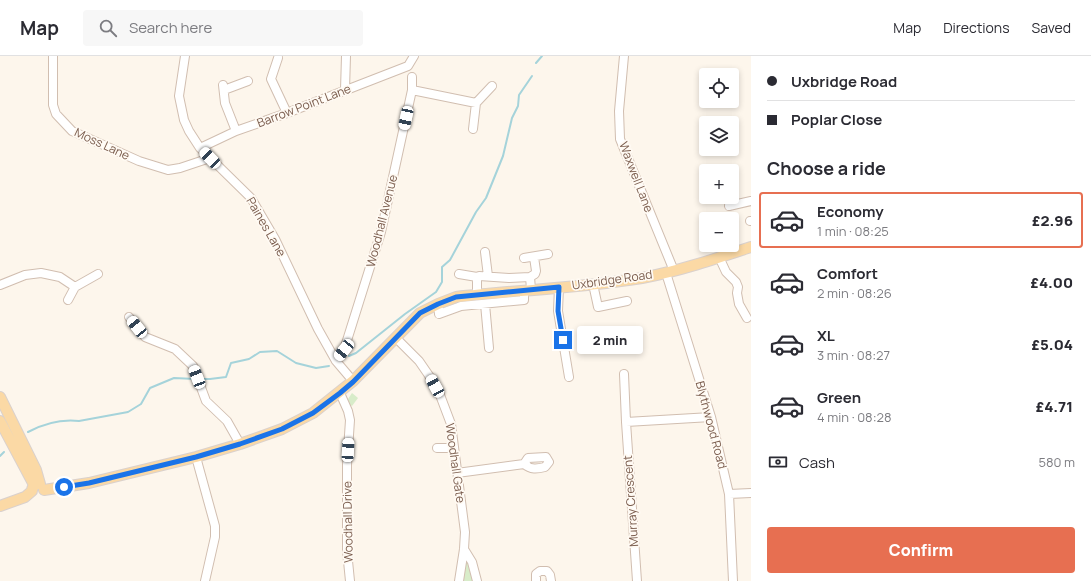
<!DOCTYPE html>
<html lang="en">
<head>
<meta charset="utf-8">
<style>
  :root { --surface:#fff; --page:#f7f7f7; --text:#2b2b33; --muted:#7c7c81; --line:#e1e1e2; --accent:#e76f51 }
  body { margin:0; font-family:Manrope,sans-serif; background:var(--page); color:var(--text); height:100vh; display:flex; flex-direction:column; font-size:15px; white-space:nowrap }
  * { box-sizing:border-box; margin:0 }
  p { font-size:13px; color:var(--muted) }
  .icon { flex:none; width:22px; height:22px; fill:none; stroke:currentColor; stroke-width:2; stroke-linecap:round; stroke-linejoin:round }
  .map { position:relative; flex:1; overflow:hidden }
  .drawer { display:flex; flex-direction:column; background:var(--surface); width:340px }
  .drawer>* { flex:none }
  .banner { display:grid; align-content:center; height:88px; padding:0 16px; background:var(--surface) }
  .tools { position:absolute; left:699px; top:12px; display:grid; gap:8px }
  .tools a { display:grid; place-items:center; width:40px; height:40px; border-radius:4px; background:var(--surface); box-shadow:0 2px 6px #0003; font-size:20px }
  .end { position:absolute; width:18px; height:18px; margin:-9px; border:5px solid #1a73e8; background:#fff; box-shadow:0 0 0 2px #fff }
  .from { border-radius:50% }
  .bubble { position:absolute; height:28px; border-radius:4px; background:var(--surface); box-shadow:0 2px 6px #0003; font-size:13px; font-weight:800; line-height:28px; text-align:center }
  .car { position:absolute; width:12px; height:24px; margin:-12px -6px; border-radius:5px; box-shadow:0 0 3px 1px #0007; background:linear-gradient(#fff 24%,#345 0 40%,#fff 0 76%,#345 0 86%,#fff 0) }
  .banner b { display:flex; align-items:center; gap:14px; height:38px; font-size:15px }
  .banner b+b { border-top:1px solid var(--line) }
  .banner i { width:10px; height:10px; background:var(--text) }
  ul { padding:0; list-style:none }
  li { display:flex; align-items:center; gap:12px; height:56px; margin:0 8px 6px; padding:0 8px; border:2px solid transparent; border-radius:4px }
  li div { flex:1 }
  li b { display:block; font-size:15px }
  li em { font-style:normal; font-weight:800 }
  li.current { border-color:var(--accent) }
  li>.icon { width:36px; height:36px; stroke-width:1.5 }
  h2 { padding:0 16px; font-size:18px; line-height:48px }
  .pay { display:flex; align-items:center; gap:10px; height:44px; padding:0 16px; font-size:15px }
  .pay p { margin-inline-start:auto }
  .primary-button { display:flex; gap:8px; margin-top:auto; padding:8px 16px }
  .primary-button a { flex:1; height:46px; border-radius:4px; background:var(--accent); color:#fff; font-size:16px; font-weight:800; line-height:46px; text-align:center }
  header { display:flex; align-items:center; gap:24px; box-sizing:border-box; height:56px; padding:0 20px; background:var(--surface); border-bottom:1px solid var(--line) }
  header strong { font-size:19px }
  nav { display:flex; gap:22px; margin-inline-start:auto; font-size:14px }
  .search { width:280px; height:36px; background:var(--page); display:flex; align-items:center; gap:10px; box-sizing:border-box; padding:0 14px; border-radius:4px; color:var(--muted); font-size:15px }
  main { display:flex; flex:1; min-height:0 }
  .map>svg:first-child { display:block }
</style>
</head>
<body>
<header>
<strong>Map</strong>
<div class="search"><svg class="icon" aria-label="search" viewBox="0 0 24 24"><circle cx="10" cy="10" r="6"/><path d="M15 15l6 6"/></svg>Search here</div>
<nav><a>Map</a><a>Directions</a><a>Saved</a></nav>
</header>
<main>
<div class="map">
<svg width="751" height="525" viewBox="0 0 751 525">
  <rect width="100%" height="100%" fill="#fdf6ec"/>
  <path fill="#d8ecc9" d="M352,337L358,342L352,350L349,348L348,343Z
    M464,493L477,525H459Z"/>
  <g fill="none" stroke-linecap="round" stroke-linejoin="round">
    <path stroke="#a5d3da" stroke-width="2" d="M536,7L542,0
      M349,300L356,297L405,258L436,236L442,226V211L450,204L476,156L486,142L503,100L512,62L518,50L519,39L532,20
      M201,323H210L226,321L231,307L249,303L260,296L277,295L296,307L316,312L329,310
      M28,376C43,368 61,363 79,365L128,356L141,348L150,332L174,322L195,323
      M0,400L4,396"/>
    <g stroke="#d1beb0" stroke-width="10">
      <path id="minor" d="M53,0V49L56,58L72,75L139,105L168,114L180,112L210,102
        M185,0L179,40L184,64L189,75L200,92L251,142L275,183L318,273L336,305L353,325
        M624,0L619,55L620,83L674,215
        M278,2L271,23L287,57
        M223,29L225,47L236,75
        M224,34L248,25
        M345,34L346,0
        M412,34L476,47L473,73
        M476,47L492,30
        M200,92L236,75L287,57L408,10L414,0
        M729,150L751,145
        M750,165H751
        M485,196L488,220
        M719,201L726,216L736,226L738,231L737,237L739,248L747,262
        M524,202L548,198
        M666,217L711,361L729,438L733,525
        M459,218L477,221
        M530,221L535,218L536,215L534,201
        M593,228L598,251L627,245
        M0,229L25,219L41,217L60,221L75,231
        M559,231L558,255L569,321
        M477,238V221L479,220L509,222L530,221L531,233
        M68,244L75,231L98,218
        M438,248L439,258L461,250L524,244V234
        M485,248L489,292
        M129,261L145,281L175,293L193,310L206,345L227,365L240,388
        M396,282L419,305L430,321L440,339L451,368L465,476L464,493L459,525
        M336,305L344,294L381,176L412,34V21
        M624,318L626,366
        M340,337L348,355L350,364L347,409V495L350,525
        M437,392H454
        M196,401L215,470V481L205,525
        M457,417L524,408L528,402L546,401L549,406L545,411C537,413 531,414 524,408
        M729,438L751,437
        M464,493L472,506L477,525
        M536,525V518L540,515H547L550,519L551,525
        M637,525L626,366L711,361"/>
    </g>
    <g stroke="#dad1cd" stroke-width="12">
      <path id="major" d="M0,341L36,414L40,428
        M0,365L34,429
        M44,434L89,427L196,401L240,388L282,373L313,357L353,325L420,257L438,248L456,241C518,234 581,232 642,222C679,215 715,203 751,191
        M0,450L25,441L32,435C32,431 34,428 39,428"/>
    </g>
    <use href="#minor" stroke="#fff" stroke-width="8"/>
    <use href="#major" stroke="#fbd9a5" stroke-width="10"/>
  </g>
  <g fill="none" stroke-linecap="round" stroke-linejoin="round">
    <path stroke="#1a73e8" stroke-width="5" d="M64,431L89,427L196,401L240,388L282,373L313,357L340,337L353,326L420,257L438,248L456,241L559,231L558,255L563,284"/>
  </g>
  <g text-anchor="middle" stroke-width="3.5" stroke-linejoin="round" paint-order="stroke">
    <g font-size="12" fill="#7a5c4d" stroke="#fffaf3">
      <text transform="translate(304 50) rotate(-21)" y="4">Barrow Point Lane</text>
      <text transform="translate(102 88) rotate(25)" y="4">Moss Lane</text>
      <text transform="translate(636 121) rotate(69)" y="4">Waxwell Lane</text>
      <text transform="translate(382 165) rotate(-76)" y="4">Woodhall Avenue</text>
      <text transform="translate(266 171) rotate(60)" y="4">Paines Lane</text>
      <text transform="translate(612 224) rotate(-8)" y="4">Uxbridge Road</text>
      <text transform="translate(711 369) rotate(75)" y="4">Blythwood Road</text>
      <text transform="translate(455 407) rotate(82)" y="4">Woodhall Gate</text>
      <text transform="translate(631 445) rotate(-94)" y="4">Murray Crescent</text>
      <text transform="translate(348 466) rotate(-91)" y="4">Woodhall Drive</text>
    </g>
  </g>
</svg>
<div class="tools">
<a><svg class="icon" aria-label="locate" viewBox="0 0 24 24"><circle cx="12" cy="12" r="6"/><path d="M12 2v4M12 18v4M2 12h4M18 12h4"/></svg></a>
<a><svg class="icon" aria-label="layers" viewBox="0 0 24 24"><path d="M12 4l9 5-9 5-9-5zM3 14l9 5 9-5"/></svg></a>
<a>+</a>
<a>−</a>
</div>
<i class="end from" style="left:64px;top:431px"></i>
<i class="end" style="left:563px;top:284px"></i>
<div class="bubble" style="left:577px;top:270px;width:66px">2 min</div>
<i class="car" style="left:406px;top:62px;rotate:192deg"></i>
<i class="car" style="left:210px;top:102px;rotate:316deg"></i>
<i class="car" style="left:137px;top:271px;rotate:321deg"></i>
<i class="car" style="left:344px;top:294px;rotate:219deg"></i>
<i class="car" style="left:197px;top:321px;rotate:339deg"></i>
<i class="car" style="left:435px;top:330px;rotate:331deg"></i>
<i class="car" style="left:348px;top:394px;rotate:3deg"></i>
</div>
<section class="drawer">
<div class="banner">
<b><i class="from"></i>Uxbridge Road</b>
<b><i></i>Poplar Close</b>
</div>
<h2>Choose a ride</h2>
<ul>
<li class="current"><svg class="icon" aria-label="car" viewBox="0 0 24 24"><path d="M5 17H2v-5l4-1 3-4h7l3 4 3 1v5h-3M9 17h6M6 11h13"/><circle cx="7" cy="17" r="2"/><circle cx="17" cy="17" r="2"/></svg><div><b>Economy</b><p>1 min · 08:25</p></div><em>£2.96</em></li>
<li><svg class="icon" aria-label="car" viewBox="0 0 24 24"><path d="M5 17H2v-5l4-1 3-4h7l3 4 3 1v5h-3M9 17h6M6 11h13"/><circle cx="7" cy="17" r="2"/><circle cx="17" cy="17" r="2"/></svg><div><b>Comfort</b><p>2 min · 08:26</p></div><em>£4.00</em></li>
<li><svg class="icon" aria-label="car" viewBox="0 0 24 24"><path d="M5 17H2v-5l4-1 3-4h7l3 4 3 1v5h-3M9 17h6M6 11h13"/><circle cx="7" cy="17" r="2"/><circle cx="17" cy="17" r="2"/></svg><div><b>XL</b><p>3 min · 08:27</p></div><em>£5.04</em></li>
<li><svg class="icon" aria-label="car" viewBox="0 0 24 24"><path d="M5 17H2v-5l4-1 3-4h7l3 4 3 1v5h-3M9 17h6M6 11h13"/><circle cx="7" cy="17" r="2"/><circle cx="17" cy="17" r="2"/></svg><div><b>Green</b><p>4 min · 08:28</p></div><em>£4.71</em></li>
</ul>
<div class="pay"><svg class="icon" aria-label="cash" viewBox="0 0 24 24"><path d="M3 7h18v10H3z"/><circle cx="12" cy="12" r="2"/></svg>Cash<p>580 m</p></div>
<div class="primary-button"><a>Confirm</a></div>
</section>
</main>
</body>
</html>
